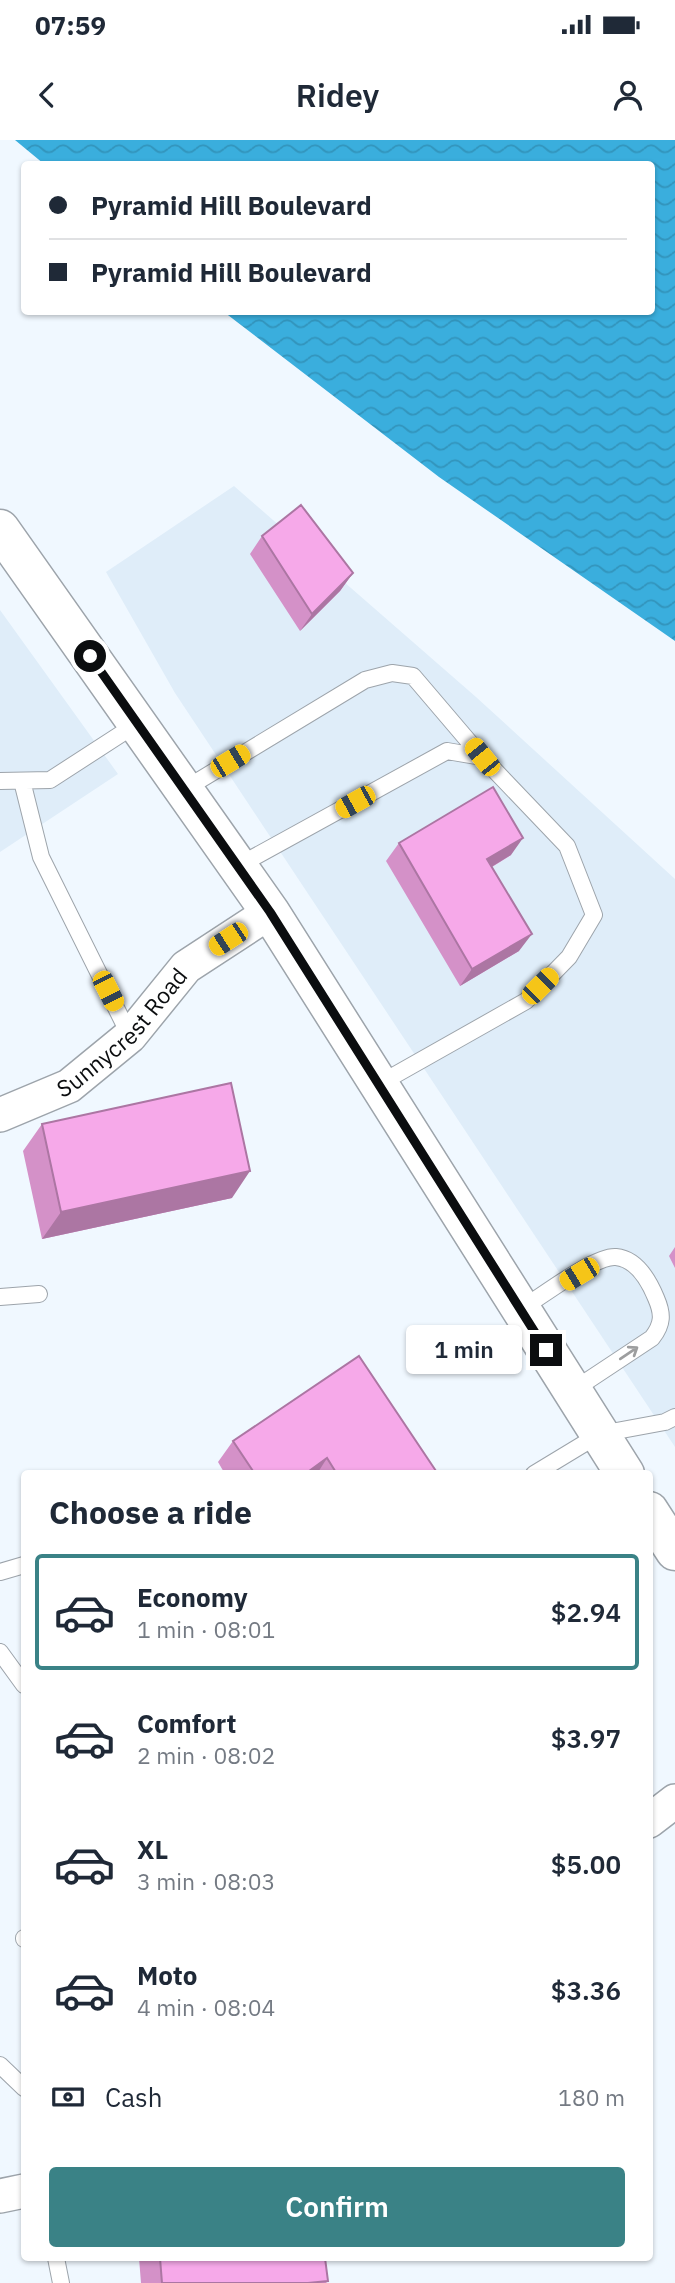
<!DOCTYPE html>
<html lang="en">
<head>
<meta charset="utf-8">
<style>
  :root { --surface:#fff; --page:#f2f2f3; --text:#1f2937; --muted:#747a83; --line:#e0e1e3; --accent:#3a8286 }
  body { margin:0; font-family:"IBM Plex Sans",sans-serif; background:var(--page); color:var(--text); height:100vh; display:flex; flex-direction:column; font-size:26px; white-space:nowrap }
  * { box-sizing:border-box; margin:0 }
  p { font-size:23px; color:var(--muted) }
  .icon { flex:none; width:38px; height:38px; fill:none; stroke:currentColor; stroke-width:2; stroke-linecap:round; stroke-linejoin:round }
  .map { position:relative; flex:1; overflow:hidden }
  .drawer { position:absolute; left:21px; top:1330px; width:632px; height:791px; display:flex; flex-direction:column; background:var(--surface); border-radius:7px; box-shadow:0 2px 5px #0004 }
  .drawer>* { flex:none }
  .banner { position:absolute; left:21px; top:21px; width:634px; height:154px; border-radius:7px; box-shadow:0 2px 5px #0004; display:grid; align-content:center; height:154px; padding:0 28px; background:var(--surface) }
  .end { position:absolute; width:32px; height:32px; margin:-16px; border:9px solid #0b0d0f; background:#fff; box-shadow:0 0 0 4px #fff }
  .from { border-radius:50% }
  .bubble { position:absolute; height:49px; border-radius:7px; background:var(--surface); box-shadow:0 2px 5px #0004; font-size:23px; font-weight:600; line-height:49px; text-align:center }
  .car { position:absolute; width:21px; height:42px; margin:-21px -10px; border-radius:9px; box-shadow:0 0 5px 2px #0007; background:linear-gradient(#f5c518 24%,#345 0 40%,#f5c518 0 76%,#345 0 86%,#f5c518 0) }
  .banner b { display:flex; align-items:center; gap:24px; height:66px; font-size:26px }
  .banner b+b { border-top:2px solid var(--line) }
  .banner i { width:18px; height:18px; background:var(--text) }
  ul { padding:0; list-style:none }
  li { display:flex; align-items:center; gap:21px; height:116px; margin:0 14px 10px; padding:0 14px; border:4px solid transparent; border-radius:7px }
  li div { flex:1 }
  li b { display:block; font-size:26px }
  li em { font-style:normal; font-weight:600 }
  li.active { border-color:var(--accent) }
  li>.icon { width:63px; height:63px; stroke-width:1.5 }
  h2 { padding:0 28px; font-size:32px; line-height:84px }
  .pay { display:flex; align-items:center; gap:18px; height:77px; padding:0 28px; font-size:26px }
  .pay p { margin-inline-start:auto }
  .action { display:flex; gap:14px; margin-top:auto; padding:14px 28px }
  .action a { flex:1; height:80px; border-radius:7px; background:var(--accent); color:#fff; font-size:28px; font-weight:600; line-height:80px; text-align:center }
  .status { display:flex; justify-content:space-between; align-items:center; height:49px; padding:0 35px; background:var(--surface); direction:ltr }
  .status svg { height:19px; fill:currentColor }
  header { display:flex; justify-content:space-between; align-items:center; height:91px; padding:0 28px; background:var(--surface); font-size:32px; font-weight:600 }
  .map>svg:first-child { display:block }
</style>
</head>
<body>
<div class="status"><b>07:59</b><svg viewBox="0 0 49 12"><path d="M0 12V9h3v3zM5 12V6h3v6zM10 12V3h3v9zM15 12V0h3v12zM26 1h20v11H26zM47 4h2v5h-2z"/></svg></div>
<header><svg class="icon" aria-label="back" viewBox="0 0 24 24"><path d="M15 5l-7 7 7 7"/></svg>Ridey<svg class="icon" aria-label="person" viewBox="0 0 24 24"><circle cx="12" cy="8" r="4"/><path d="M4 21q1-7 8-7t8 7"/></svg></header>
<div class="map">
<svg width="675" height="2143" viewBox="0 0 675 2143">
  <defs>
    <pattern id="water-waves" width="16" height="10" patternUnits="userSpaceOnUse" patternTransform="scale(1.75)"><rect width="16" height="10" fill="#3aaedd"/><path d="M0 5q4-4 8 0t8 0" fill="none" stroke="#3294bc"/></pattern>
  </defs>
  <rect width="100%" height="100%" fill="#f0f8ff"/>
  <path fill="#dfedf9" d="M234,346L476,557L675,739V1307L175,553L106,432Z
    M0,470L118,634L0,712Z"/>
  <path fill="url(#water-waves)" d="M15,0H675V501L439,337L224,172H651V24H44Z"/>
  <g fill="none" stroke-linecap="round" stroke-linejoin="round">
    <g stroke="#9da4ab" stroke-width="18">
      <path id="lane" d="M0,641L50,640L138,583
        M22,641L41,717L130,896
        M185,649L365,540L392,533L413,536L482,617
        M238,726L447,611L482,617L567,706L594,775L569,817L526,861L379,944
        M0,1157L39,1154
        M521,1169C541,1157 595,1115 616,1117C637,1119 649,1141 656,1158C663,1174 663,1184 652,1198L572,1251
        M534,1334L600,1294L665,1282L675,1277
        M0,1432L24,1425
        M0,1512L24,1545
        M24,1798V1799
        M0,1925L24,1948
        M56,2118L61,2143"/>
    </g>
    <g stroke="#9da4ab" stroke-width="36">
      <g id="street">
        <path id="s1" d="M0,975L69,946L130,896L186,827L270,772"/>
        <path d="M649,1681L675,1661"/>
        <path d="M0,2056L24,2051"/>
      </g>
    </g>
    <g stroke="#9da4ab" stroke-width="41">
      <path id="secondary" d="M0,389L270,772L625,1334
        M649,1371L675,1411"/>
    </g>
    <use href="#lane" stroke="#fff" stroke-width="16"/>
    <use href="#street" stroke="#fff" stroke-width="33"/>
    <use href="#secondary" stroke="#fff" stroke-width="38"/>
  </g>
  <path fill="#d491c8" d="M262,396L353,433L340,451L300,491L250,414Z
    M399,703L511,715L492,727L519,811L460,846L386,721Z
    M42,984L232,1058L42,1099L23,1011Z
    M675,1107V1128L669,1116Z
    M233,1301L438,1334H225L218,1322Z
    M139,2118H325L328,2141L326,2143H141Z"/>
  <path fill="#ac76a3" d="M353,433L340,451L300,491L312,474Z
    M523,698L511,715L475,737L487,719Z
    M532,794L519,811L460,846L472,829Z
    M250,1031L232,1058L42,1099L61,1072Z
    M327,1318L317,1334H305Z"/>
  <path fill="#f6a9e9" stroke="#ac76a3" stroke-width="2" d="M301,365L353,433L312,474L262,396Z
    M493,647L523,698L487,719L532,794L472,829L399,703Z
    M231,943L250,1031L61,1072L42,984Z
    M359,1216L438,1334H337L327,1318L305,1334H255L233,1301Z
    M160,2118H325L328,2141L308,2143H162Z"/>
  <defs><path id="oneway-shaft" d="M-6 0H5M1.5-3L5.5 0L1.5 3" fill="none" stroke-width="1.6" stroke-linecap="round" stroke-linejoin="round" transform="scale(1.75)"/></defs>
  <use stroke="#9d9e9f" href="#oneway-shaft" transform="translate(629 1213) rotate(-34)"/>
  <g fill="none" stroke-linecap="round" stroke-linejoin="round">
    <path stroke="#0b0d0f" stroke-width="9" d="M90,516L270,772L546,1210"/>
  </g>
  <g text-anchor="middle" stroke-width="7" stroke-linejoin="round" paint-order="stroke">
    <g font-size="23" fill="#0b0d0f" stroke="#fff">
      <text dy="8" stroke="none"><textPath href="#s1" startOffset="150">Sunnycrest Road</textPath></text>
    </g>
  </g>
</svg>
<i class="end from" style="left:90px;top:516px"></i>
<i class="end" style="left:546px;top:1210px"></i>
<div class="bubble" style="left:406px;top:1185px;width:116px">1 min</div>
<i class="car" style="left:482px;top:617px;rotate:321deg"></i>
<i class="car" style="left:230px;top:621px;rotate:59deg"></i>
<i class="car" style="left:355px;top:662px;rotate:241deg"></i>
<i class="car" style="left:228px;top:799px;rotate:237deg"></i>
<i class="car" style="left:540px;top:846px;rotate:45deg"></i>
<i class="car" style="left:108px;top:851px;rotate:153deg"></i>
<i class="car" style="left:579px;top:1134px;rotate:239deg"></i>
<div class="banner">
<b><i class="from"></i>Pyramid Hill Boulevard</b>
<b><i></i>Pyramid Hill Boulevard</b>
</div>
<section class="drawer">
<h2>Choose a ride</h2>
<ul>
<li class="active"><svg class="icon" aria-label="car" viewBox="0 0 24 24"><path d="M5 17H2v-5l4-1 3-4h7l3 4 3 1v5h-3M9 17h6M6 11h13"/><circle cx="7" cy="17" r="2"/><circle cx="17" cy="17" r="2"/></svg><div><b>Economy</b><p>1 min · 08:01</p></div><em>$2.94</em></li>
<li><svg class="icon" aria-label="car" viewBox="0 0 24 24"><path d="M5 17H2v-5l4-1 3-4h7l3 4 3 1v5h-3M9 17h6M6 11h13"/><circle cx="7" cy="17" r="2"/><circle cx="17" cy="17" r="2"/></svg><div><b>Comfort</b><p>2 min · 08:02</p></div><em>$3.97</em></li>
<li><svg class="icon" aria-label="car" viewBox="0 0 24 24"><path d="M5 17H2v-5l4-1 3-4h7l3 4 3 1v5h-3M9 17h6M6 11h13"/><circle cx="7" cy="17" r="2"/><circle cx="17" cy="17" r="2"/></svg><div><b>XL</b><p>3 min · 08:03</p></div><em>$5.00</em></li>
<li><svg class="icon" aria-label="car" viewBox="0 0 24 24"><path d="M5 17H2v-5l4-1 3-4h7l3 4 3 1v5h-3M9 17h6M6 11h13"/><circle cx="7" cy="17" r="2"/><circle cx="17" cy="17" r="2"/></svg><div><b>Moto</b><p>4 min · 08:04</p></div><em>$3.36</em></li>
</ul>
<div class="pay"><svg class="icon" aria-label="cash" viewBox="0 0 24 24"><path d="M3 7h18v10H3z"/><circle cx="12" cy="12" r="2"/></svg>Cash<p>180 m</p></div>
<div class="action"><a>Confirm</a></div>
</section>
</div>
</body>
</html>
